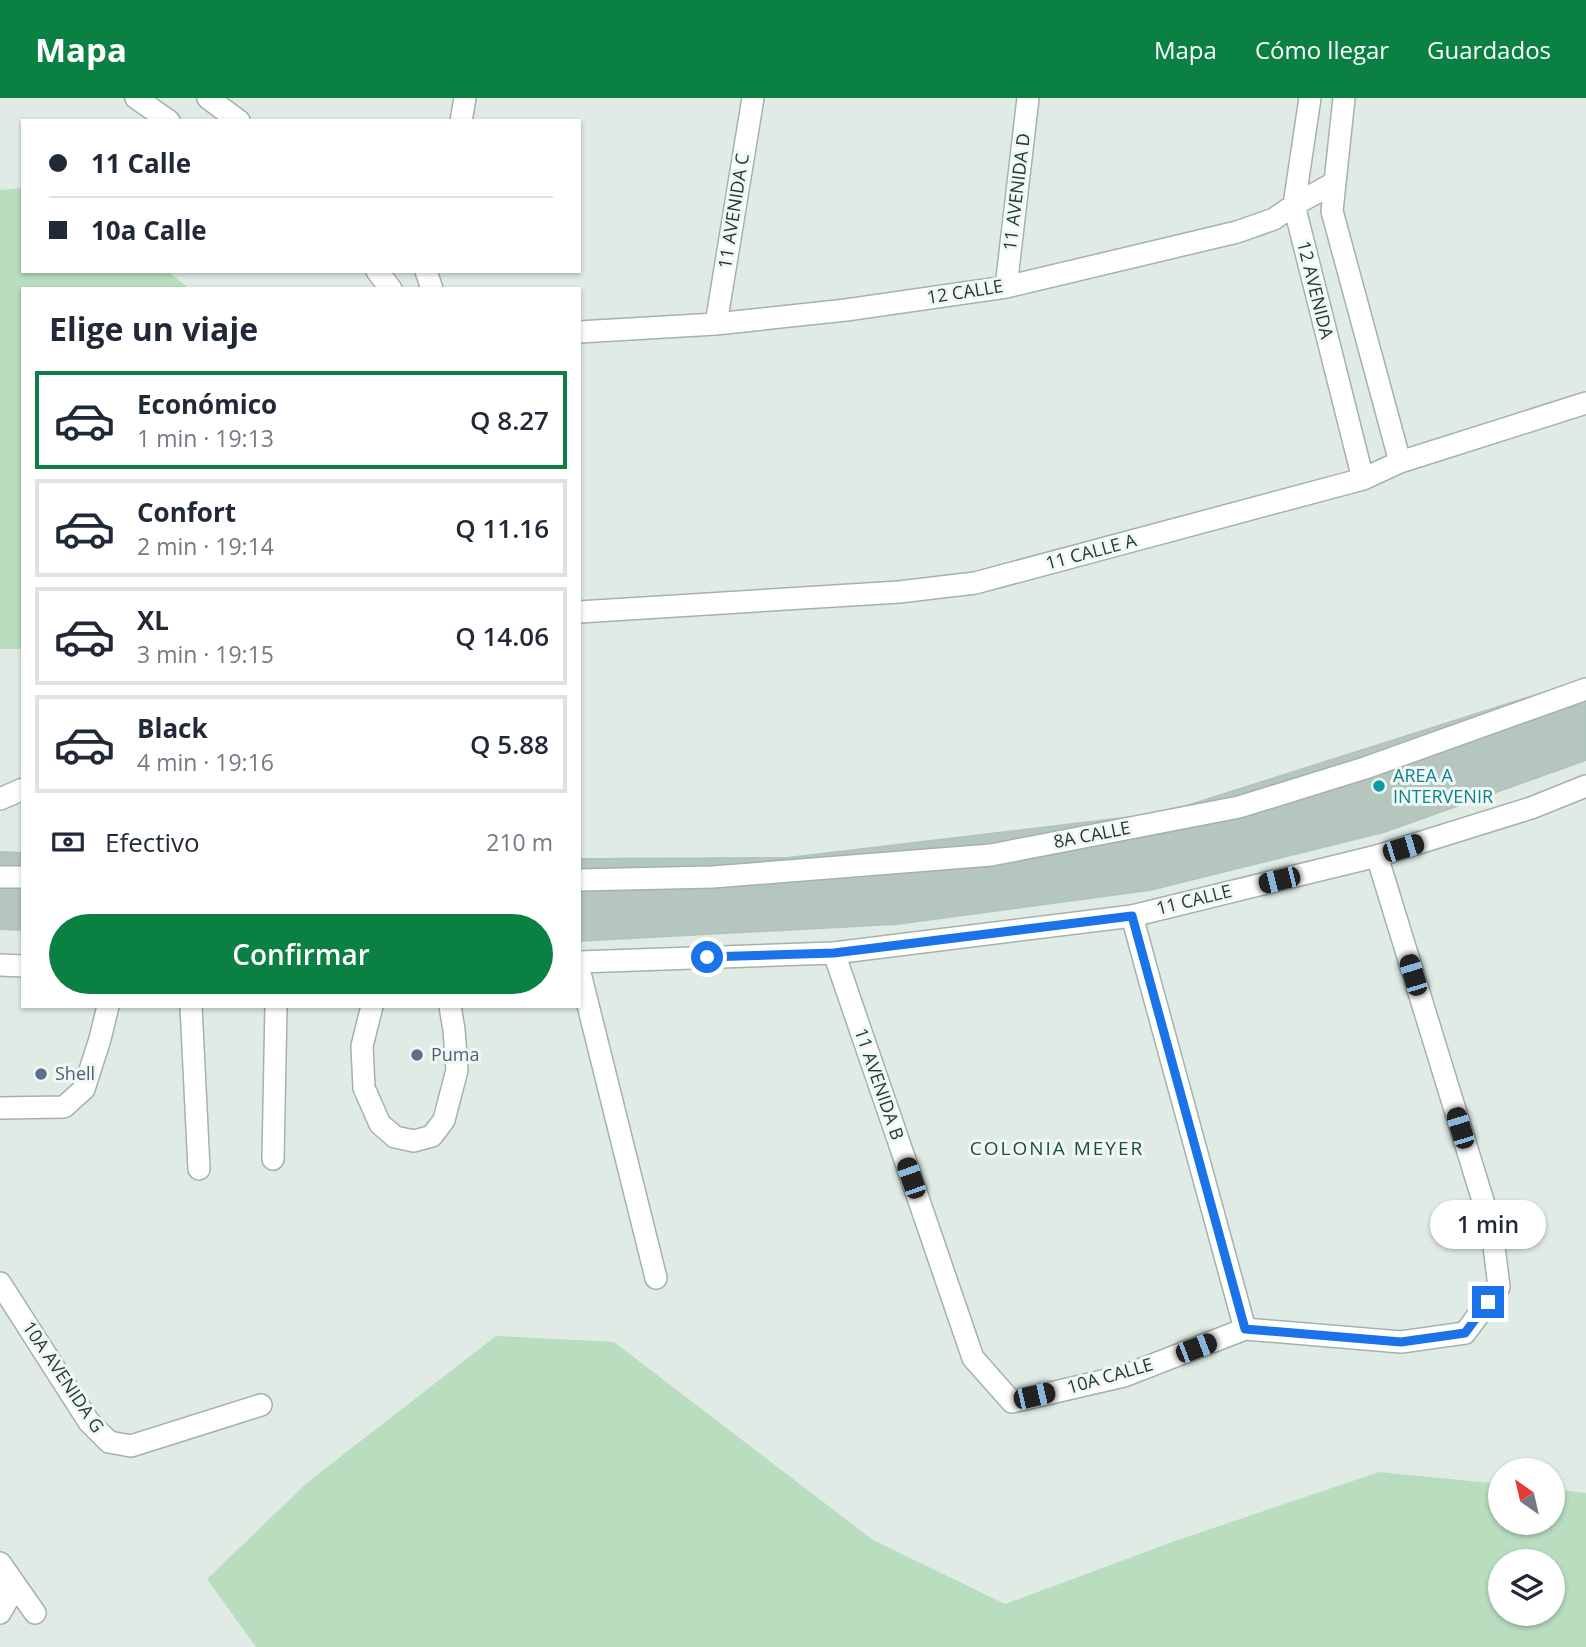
<!DOCTYPE html>
<html lang="es">
<head>
<meta charset="utf-8">
<style>
  :root { --surface:#fff; --page:#f2f2f3; --text:#1f2937; --muted:#747a83; --line:#e0e1e3; --accent:#0b8043 }
  body { margin:0; font-family:"Open Sans",sans-serif; background:var(--page); color:var(--text); height:100vh; display:flex; flex-direction:column; font-size:26px; white-space:nowrap }
  * { box-sizing:border-box; margin:0 }
  p { font-size:23px; color:var(--muted) }
  .icon { flex:none; width:38px; height:38px; fill:none; stroke:currentColor; stroke-width:2; stroke-linecap:round; stroke-linejoin:round }
  .map { position:relative; flex:1; overflow:hidden }
  .side { position:absolute; left:21px; top:189px; width:560px; height:721px; display:flex; flex-direction:column; background:var(--surface); border-radius:0px; box-shadow:0 2px 5px #0004 }
  .side>* { flex:none }
  .top-card { position:absolute; left:21px; top:21px; width:560px; height:154px; border-radius:0px; box-shadow:0 2px 5px #0004; display:grid; align-content:center; height:154px; padding:0 28px; background:var(--surface) }
  .needle { width:46px; rotate:326deg }
  .fabs { position:absolute; left:1488px; top:1360px; display:grid; gap:14px }
  .fabs a { display:grid; place-items:center; width:77px; height:77px; border-radius:50%; background:var(--surface); box-shadow:0 2px 5px #0004; font-size:35px }
  .end { position:absolute; width:32px; height:32px; margin:-16px; border:9px solid #1a73e8; background:#fff; box-shadow:0 0 0 4px #fff }
  .from { border-radius:50% }
  .bubble { position:absolute; height:49px; border-radius:24px; background:var(--surface); box-shadow:0 2px 5px #0004; font-size:23px; font-weight:600; line-height:49px; text-align:center }
  .car { position:absolute; width:21px; height:42px; margin:-21px -10px; border-radius:9px; box-shadow:0 0 5px 2px #0007; background:linear-gradient(#222 24%,#8ab4d8 0 40%,#222 0 76%,#8ab4d8 0 86%,#222 0) }
  .top-card b { display:flex; align-items:center; gap:24px; height:66px; font-size:26px }
  .top-card b+b { border-top:2px solid var(--line) }
  .top-card i { width:18px; height:18px; background:var(--text) }
  ul { padding:0; list-style:none }
  li { display:flex; align-items:center; gap:21px; height:98px; margin:0 14px 10px; padding:0 14px; border:4px solid var(--line); border-radius:0px }
  li div { flex:1 }
  li b { display:block; font-size:26px }
  li em { font-style:normal; font-weight:600 }
  li.selected { border-color:var(--accent) }
  li>.icon { width:63px; height:63px; stroke-width:1.5 }
  h2 { padding:0 28px; font-size:32px; line-height:84px }
  .pay { display:flex; align-items:center; gap:18px; height:77px; padding:0 28px; font-size:26px }
  .pay p { margin-inline-start:auto }
  .cta { display:flex; gap:14px; margin-top:auto; padding:14px 28px }
  .cta a { flex:1; height:80px; border-radius:42px; background:var(--accent); color:#fff; font-size:28px; font-weight:600; line-height:80px; text-align:center }
  header { display:flex; align-items:center; gap:42px; box-sizing:border-box; height:98px; padding:0 35px; background:var(--accent); color:#fff }
  header strong { font-size:33px }
  nav { display:flex; gap:38px; margin-inline-start:auto; font-size:24px }
  .map>svg:first-child { display:block }
</style>
</head>
<body>
<header>
<strong>Mapa</strong>
<nav><a>Mapa</a><a>Cómo llegar</a><a>Guardados</a></nav>
</header>
<div class="map">
<svg width="1586" height="1549" viewBox="0 0 1586 1549">
  <rect width="100%" height="100%" fill="#e0ebe5"/>
  <path fill="#b8ddbf" fill-rule="evenodd" d="M23,90V173H167L190,191H23V551H0V92Z
    M496,1238L614,1244L873,1442L1005,1506L1175,1443L1379,1374L1500,1386V1424H1552V1391L1586,1395V1549H256L207,1481L308,1384ZM1500,1463H1552V1516H1500Z"/>
  <path fill="#b5c6be" stroke="#b2c5bc" stroke-width="2" d="M1586,581V662L1384,734L1150,792L897,826L579,843V761L787,760L1164,715Z
    M0,754L23,755V832L0,831Z"/>
  <g fill="none" stroke-linecap="round" stroke-linejoin="round">
    <g stroke="#a3b3ac" stroke-width="24">
      <path id="service" d="M0,701L23,691
        M579,871L656,1180
        M191,908L199,1071
        M372,908L362,948L364,990L380,1026L395,1039L414,1043L432,1038L444,1022L457,972L454,932L450,908
        M0,1010L64,1009L84,991L100,941L108,908
        M273,1061L276,908"/>
    </g>
    <g stroke="#a3b3ac" stroke-width="24">
      <path id="minor" d="M136,0L169,23
        M208,0L239,23
        M1310,0L1294,107L1363,381
        M1344,0L1332,113L1400,364
        M461,23L465,0
        M377,173L391,191
        M426,173L432,191
        M1006,189L1028,0
        M716,226L753,0
        M579,234L716,226L846,212L1006,189L1237,134L1274,121L1294,107L1334,85
        M579,514L899,494L975,485L1363,381L1400,364L1586,305
        M0,779H23
        M579,782L713,779L991,757L1239,709L1365,670L1586,591
        M1132,818L1245,1231
        M834,855L973,1260L1012,1304L1124,1278L1245,1231L1401,1244L1465,1235L1499,1189L1492,1132L1377,758
        M0,1185L89,1324L109,1344L131,1348L261,1307
        M0,1465L35,1515
        M0,1515L8,1501L10,1480"/>
    </g>
    <g stroke="#a3b3ac" stroke-width="24">
      <path id="tertiary" d="M579,864L834,855L1132,818L1377,758L1531,710L1586,688
        M0,867L23,868"/>
    </g>
    <use href="#service" stroke="#fff" stroke-width="21"/>
    <use href="#minor" stroke="#fff" stroke-width="21"/>
    <use href="#tertiary" stroke="#fff" stroke-width="21"/>
  </g>
  <g fill="none" stroke-linecap="round" stroke-linejoin="round">
    <path stroke="#1a73e8" stroke-width="9" d="M707,859L834,855L1132,818L1245,1231L1401,1244L1465,1235L1488,1204"/>
  </g>
  <circle fill="#0f9aa8" stroke="#f1f8f4" stroke-width="2.5" cx="1379" cy="688" r="7"/>
  <g fill="#5c6f8a" stroke="#f1f8f4" stroke-width="2.5">
    <circle cx="417" cy="957" r="7"/>
    <circle cx="41" cy="976" r="7"/>
  </g>
  <g text-anchor="middle" stroke-width="6" stroke-linejoin="round" paint-order="stroke">
    <g font-size="18" fill="#203c32" stroke="#f1f8f4">
      <text transform="translate(1017 94) rotate(-83)" y="6">11 AVENIDA D</text>
      <text transform="translate(734 113) rotate(-81)" y="6">11 AVENIDA C</text>
      <text transform="translate(1315 192) rotate(76)" y="6">12 AVENIDA</text>
      <text transform="translate(965 194) rotate(-9)" y="6">12 CALLE</text>
      <text transform="translate(1091 454) rotate(-15)" y="6">11 CALLE A</text>
      <text transform="translate(1092 737) rotate(-11)" y="6">8A CALLE</text>
      <text transform="translate(1194 802) rotate(-14)" y="6">11 CALLE</text>
      <text transform="translate(879 986) rotate(71)" y="6">11 AVENIDA B</text>
      <text transform="translate(1110 1278) rotate(-16)" y="6">10A CALLE</text>
      <text transform="translate(63 1279) rotate(56)" y="6">10A AVENIDA G</text>
    </g>
    <g font-size="18" fill="#0d838f" stroke="#f1f8f4" text-anchor="start">
      <text x="1393" y="684">AREA A<tspan x="1393" dy="21">INTERVENIR</tspan></text>
    </g>
    <g font-size="18" fill="#4e5e75" stroke="#f1f8f4" text-anchor="start">
      <text x="431" y="963">Puma</text>
      <text x="55" y="982">Shell</text>
    </g>
    <g font-size="19" letter-spacing="2" fill="#1c4e3e" stroke="#f1f8f4">
      <text x="1057" y="1057">COLONIA MEYER</text>
    </g>
  </g>
</svg>
<div class="fabs">
<a><svg class="needle" viewBox="-14 -14 28 28"><path d="M0-13l5 13h-10z" fill="#e53935"/><path d="M0 13l5-13h-10z" fill="#747a83"/></svg></a>
<a><svg class="icon" aria-label="layers" viewBox="0 0 24 24"><path d="M12 4l9 5-9 5-9-5zM3 14l9 5 9-5"/></svg></a>
</div>
<i class="end from" style="left:707px;top:859px"></i>
<i class="end" style="left:1488px;top:1204px"></i>
<div class="bubble" style="left:1430px;top:1102px;width:116px">1 min</div>
<i class="car" style="left:1403px;top:750px;rotate:73deg"></i>
<i class="car" style="left:1279px;top:782px;rotate:256deg"></i>
<i class="car" style="left:1413px;top:877px;rotate:343deg"></i>
<i class="car" style="left:1460px;top:1030px;rotate:343deg"></i>
<i class="car" style="left:911px;top:1080px;rotate:341deg"></i>
<i class="car" style="left:1196px;top:1250px;rotate:69deg"></i>
<i class="car" style="left:1034px;top:1298px;rotate:77deg"></i>
<div class="top-card">
<b><i class="from"></i>11 Calle</b>
<b><i></i>10a Calle</b>
</div>
<section class="side">
<h2>Elige un viaje</h2>
<ul>
<li class="selected"><svg class="icon" aria-label="car" viewBox="0 0 24 24"><path d="M5 17H2v-5l4-1 3-4h7l3 4 3 1v5h-3M9 17h6M6 11h13"/><circle cx="7" cy="17" r="2"/><circle cx="17" cy="17" r="2"/></svg><div><b>Económico</b><p>1 min · 19:13</p></div><em>Q 8.27</em></li>
<li><svg class="icon" aria-label="car" viewBox="0 0 24 24"><path d="M5 17H2v-5l4-1 3-4h7l3 4 3 1v5h-3M9 17h6M6 11h13"/><circle cx="7" cy="17" r="2"/><circle cx="17" cy="17" r="2"/></svg><div><b>Confort</b><p>2 min · 19:14</p></div><em>Q 11.16</em></li>
<li><svg class="icon" aria-label="car" viewBox="0 0 24 24"><path d="M5 17H2v-5l4-1 3-4h7l3 4 3 1v5h-3M9 17h6M6 11h13"/><circle cx="7" cy="17" r="2"/><circle cx="17" cy="17" r="2"/></svg><div><b>XL</b><p>3 min · 19:15</p></div><em>Q 14.06</em></li>
<li><svg class="icon" aria-label="car" viewBox="0 0 24 24"><path d="M5 17H2v-5l4-1 3-4h7l3 4 3 1v5h-3M9 17h6M6 11h13"/><circle cx="7" cy="17" r="2"/><circle cx="17" cy="17" r="2"/></svg><div><b>Black</b><p>4 min · 19:16</p></div><em>Q 5.88</em></li>
</ul>
<div class="pay"><svg class="icon" aria-label="cash" viewBox="0 0 24 24"><path d="M3 7h18v10H3z"/><circle cx="12" cy="12" r="2"/></svg>Efectivo<p>210 m</p></div>
<div class="cta"><a>Confirmar</a></div>
</section>
</div>
</body>
</html>
